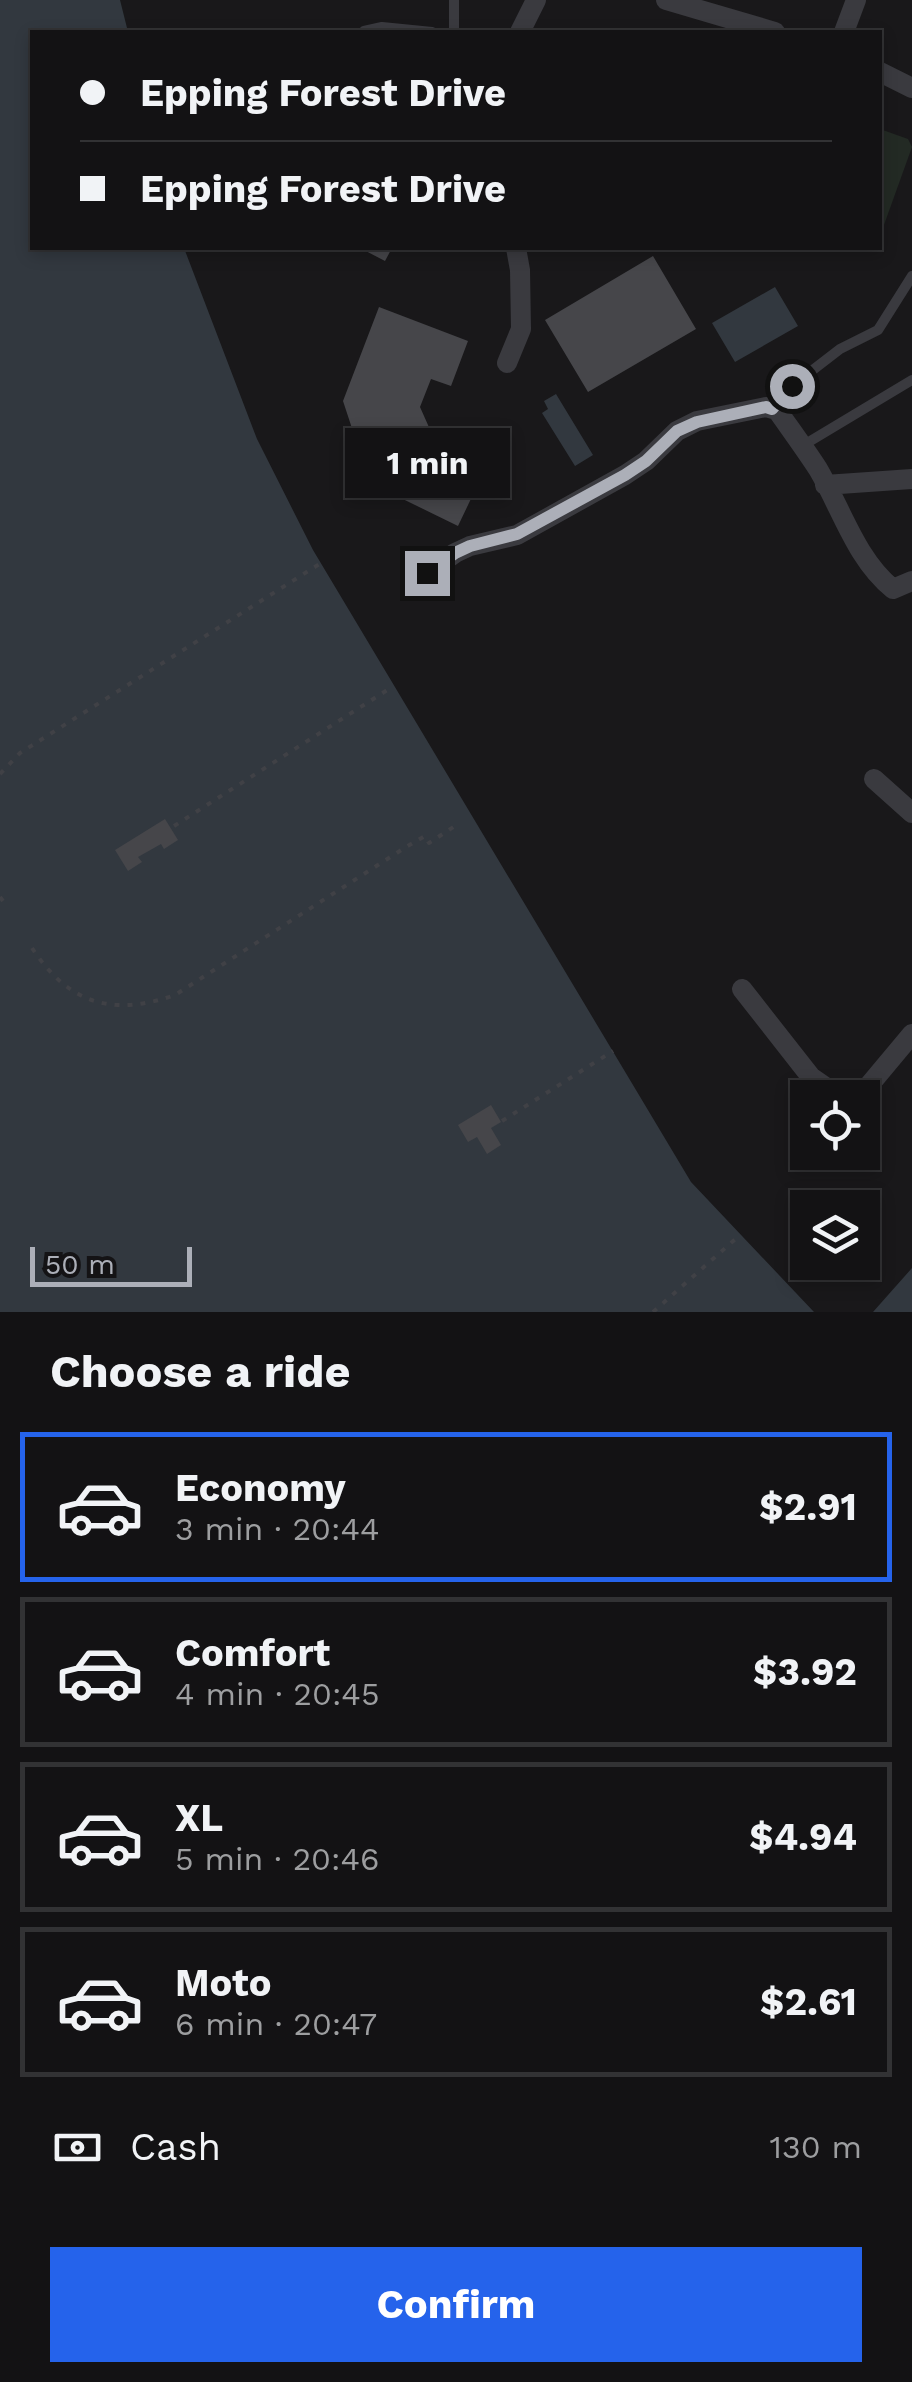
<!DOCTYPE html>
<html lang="en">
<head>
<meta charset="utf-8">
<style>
  :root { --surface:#131214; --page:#202022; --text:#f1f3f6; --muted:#9d9ea0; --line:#323234; --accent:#2563eb }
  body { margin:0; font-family:"Work Sans",sans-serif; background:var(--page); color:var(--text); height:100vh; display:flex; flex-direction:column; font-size:38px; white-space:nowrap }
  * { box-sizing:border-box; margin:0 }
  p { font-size:32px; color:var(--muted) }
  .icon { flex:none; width:55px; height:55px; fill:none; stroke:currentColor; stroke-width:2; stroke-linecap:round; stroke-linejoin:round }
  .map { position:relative; height:1312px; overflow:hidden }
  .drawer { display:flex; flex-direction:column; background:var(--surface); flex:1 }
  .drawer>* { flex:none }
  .guide { position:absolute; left:30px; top:30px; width:852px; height:220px; border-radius:0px; box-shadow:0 5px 15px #0003,0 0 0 2px var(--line); display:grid; align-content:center; height:220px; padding:0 50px; background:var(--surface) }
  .tools { position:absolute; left:790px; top:1080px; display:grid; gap:20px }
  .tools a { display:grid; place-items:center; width:90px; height:90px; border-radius:0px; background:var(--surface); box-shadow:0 5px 15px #0003,0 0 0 2px var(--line); font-size:50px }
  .scale { position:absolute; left:30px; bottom:25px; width:162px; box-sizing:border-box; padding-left:10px; border:5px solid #acafb8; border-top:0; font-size:28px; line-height:35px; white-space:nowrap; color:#acafb8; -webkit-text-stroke:8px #141315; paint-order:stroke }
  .end { position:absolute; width:45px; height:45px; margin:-22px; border:12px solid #acafb8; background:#111; box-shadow:0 0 0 5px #111 }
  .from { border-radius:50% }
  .bubble { position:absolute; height:70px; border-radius:0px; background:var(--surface); box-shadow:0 5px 15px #0003,0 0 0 2px var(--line); font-size:32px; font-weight:700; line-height:70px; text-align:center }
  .guide b { display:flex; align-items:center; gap:35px; height:95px; font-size:38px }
  .guide b+b { border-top:2px solid var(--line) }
  .guide i { width:25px; height:25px; background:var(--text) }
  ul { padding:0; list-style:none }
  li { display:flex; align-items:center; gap:30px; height:150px; margin:0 20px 15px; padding:0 30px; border:5px solid var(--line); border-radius:0px }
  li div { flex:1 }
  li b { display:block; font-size:38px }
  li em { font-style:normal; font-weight:700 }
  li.selected { border-color:var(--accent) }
  li>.icon { width:90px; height:90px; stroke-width:1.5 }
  h2 { padding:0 50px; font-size:45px; line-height:120px }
  .pay { display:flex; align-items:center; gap:25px; height:110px; padding:0 50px; font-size:38px }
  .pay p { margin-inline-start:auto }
  .button { display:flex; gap:20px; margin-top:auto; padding:20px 50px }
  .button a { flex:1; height:115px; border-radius:0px; background:var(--accent); color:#fff; font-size:40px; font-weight:700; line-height:115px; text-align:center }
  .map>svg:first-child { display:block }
</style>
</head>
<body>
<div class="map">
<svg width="912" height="1312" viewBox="0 0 912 1312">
  <rect width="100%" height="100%" fill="#19181a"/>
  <path fill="#232a24" d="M880,129L908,139L912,147L880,236Z"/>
  <path fill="#32383f" d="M0,0H120L128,32H32V248H184L257,439L313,550L691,1182L814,1312H0Z
    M775,287L798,326L735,362L712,323Z
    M556,394L593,455L575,466L542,413L548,409L544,401Z
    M912,1268V1312H873Z"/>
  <path fill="#46464a" d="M360,248H392L385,261Z
    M653,256L696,329L588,392L545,320Z
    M379,307L468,341L451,386L431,379L420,407L432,434L489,461L458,526L370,483L343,401Z
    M165,819L178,840L164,849L161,844L138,857L142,862L128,871L115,850Z
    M491,1105L501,1122L491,1128L501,1145L487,1154L477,1137L468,1142L458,1125Z"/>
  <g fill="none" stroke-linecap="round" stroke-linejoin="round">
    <path stroke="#404146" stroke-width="4" stroke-dasharray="5 8" stroke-linecap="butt" d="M0,774L20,753L321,563
      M174,826L392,687
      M0,897L3,901
      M32,948C69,1004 112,1017 175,995L406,847L425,836L429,843L458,824
      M502,1121L613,1051
      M653,1312L740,1235"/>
    <path stroke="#3a3a3f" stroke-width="10" d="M364,31L382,27L432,32
      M454,32V0
      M773,408L792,386L840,349L878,330L912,276
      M802,446L912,380"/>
    <path stroke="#3a3a3f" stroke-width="20" d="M666,0L775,32
      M520,32L536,0
      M844,32L856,0
      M880,72L912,88
      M507,363L521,329L520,270L516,248
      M825,485L912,479
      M427,573L455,553L470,546L517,535L625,475L646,461L677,431L697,421L766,407L777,410C791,430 805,449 818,469C842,510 856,559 893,589L912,581
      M874,779L912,813
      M742,989L811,1077L834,1093L866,1089L912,1034"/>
  </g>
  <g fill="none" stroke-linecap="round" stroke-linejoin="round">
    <path stroke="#acafb8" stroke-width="12" d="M427,573L455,553L470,546L517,534L625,475L646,461L677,431L697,422L766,407L772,409L792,386"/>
  </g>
</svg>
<div class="tools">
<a><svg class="icon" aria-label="locate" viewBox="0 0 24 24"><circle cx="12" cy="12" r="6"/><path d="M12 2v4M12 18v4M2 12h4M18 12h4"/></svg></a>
<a><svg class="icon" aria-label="layers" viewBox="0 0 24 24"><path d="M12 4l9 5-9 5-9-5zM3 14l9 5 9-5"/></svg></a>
</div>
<div class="scale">50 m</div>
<i class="end from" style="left:792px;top:386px"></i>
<i class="end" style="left:427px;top:573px"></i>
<div class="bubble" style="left:345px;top:428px;width:165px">1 min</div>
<div class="guide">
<b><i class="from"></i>Epping Forest Drive</b>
<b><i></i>Epping Forest Drive</b>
</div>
</div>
<section class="drawer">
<h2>Choose a ride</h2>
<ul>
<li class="selected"><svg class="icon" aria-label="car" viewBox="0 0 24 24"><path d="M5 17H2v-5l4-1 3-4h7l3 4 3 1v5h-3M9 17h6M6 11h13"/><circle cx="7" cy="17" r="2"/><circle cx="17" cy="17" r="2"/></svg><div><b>Economy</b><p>3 min · 20:44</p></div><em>$2.91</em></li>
<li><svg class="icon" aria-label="car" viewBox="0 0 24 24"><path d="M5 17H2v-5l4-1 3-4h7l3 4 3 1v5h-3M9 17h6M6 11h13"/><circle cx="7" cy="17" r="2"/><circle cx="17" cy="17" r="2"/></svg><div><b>Comfort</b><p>4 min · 20:45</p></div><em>$3.92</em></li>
<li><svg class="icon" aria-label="car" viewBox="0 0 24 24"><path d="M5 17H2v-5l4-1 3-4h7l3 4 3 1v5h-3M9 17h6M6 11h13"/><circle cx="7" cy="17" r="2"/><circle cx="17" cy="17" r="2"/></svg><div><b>XL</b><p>5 min · 20:46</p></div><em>$4.94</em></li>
<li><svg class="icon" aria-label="car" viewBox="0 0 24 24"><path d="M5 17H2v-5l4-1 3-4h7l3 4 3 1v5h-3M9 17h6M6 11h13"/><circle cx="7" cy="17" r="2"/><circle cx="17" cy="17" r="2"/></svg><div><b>Moto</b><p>6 min · 20:47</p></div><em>$2.61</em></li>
</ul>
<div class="pay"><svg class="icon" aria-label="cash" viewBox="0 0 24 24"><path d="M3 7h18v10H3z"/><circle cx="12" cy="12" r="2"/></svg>Cash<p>130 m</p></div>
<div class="button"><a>Confirm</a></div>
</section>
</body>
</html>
